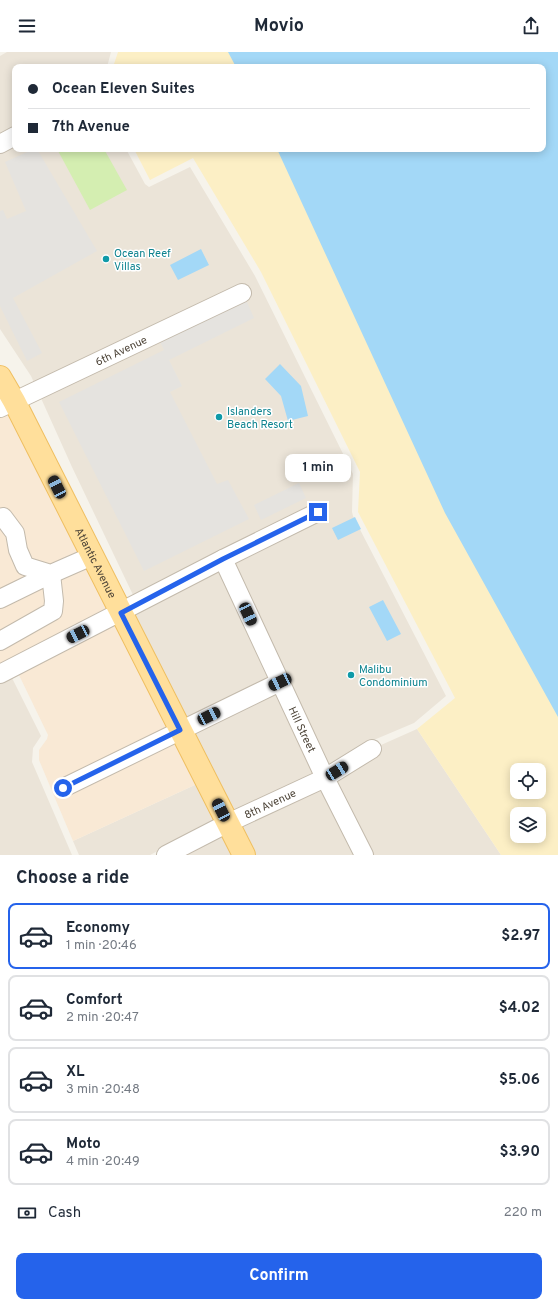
<!DOCTYPE html>
<html lang="en">
<head>
<meta charset="utf-8">
<style>
  :root { --surface:#fff; --page:#f6f6f7; --text:#1f2937; --muted:#747a83; --line:#e0e1e3; --accent:#2563eb }
  body { margin:0; font-family:Overpass,sans-serif; background:var(--page); color:var(--text); height:100vh; display:flex; flex-direction:column; font-size:15px; white-space:nowrap }
  * { box-sizing:border-box; margin:0 }
  p { font-size:13px; color:var(--muted) }
  .icon { flex:none; width:22px; height:22px; fill:none; stroke:currentColor; stroke-width:2; stroke-linecap:round; stroke-linejoin:round }
  .map { position:relative; height:803px; overflow:hidden }
  .drawer { display:flex; flex-direction:column; background:var(--surface); flex:1 }
  .drawer>* { flex:none }
  .guide { position:absolute; left:12px; top:12px; width:534px; height:88px; border-radius:8px; box-shadow:0 2px 10px #0003; display:grid; align-content:center; height:88px; padding:0 16px; background:var(--surface) }
  .tools { position:absolute; left:510px; top:711px; display:grid; gap:8px }
  .tools a { display:grid; place-items:center; width:36px; height:36px; border-radius:8px; background:var(--surface); box-shadow:0 2px 10px #0003; font-size:20px }
  .end { position:absolute; width:18px; height:18px; margin:-9px; border:5px solid #2563eb; background:#fff; box-shadow:0 0 0 2px #fff }
  .from { border-radius:50% }
  .bubble { position:absolute; height:28px; border-radius:8px; background:var(--surface); box-shadow:0 2px 10px #0003; font-size:13px; font-weight:700; line-height:28px; text-align:center }
  .car { position:absolute; width:12px; height:24px; margin:-12px -6px; border-radius:5px; box-shadow:0 0 3px 1px #0007; background:linear-gradient(#222 24%,#8ab4d8 0 40%,#222 0 76%,#8ab4d8 0 86%,#222 0) }
  .guide b { display:flex; align-items:center; gap:14px; height:38px; font-size:15px }
  .guide b+b { border-top:1px solid var(--line) }
  .guide i { width:10px; height:10px; background:var(--text) }
  ul { padding:0; list-style:none }
  li { display:flex; align-items:center; gap:12px; height:66px; margin:0 8px 6px; padding:0 8px; border:2px solid var(--line); border-radius:8px }
  li div { flex:1 }
  li b { display:block; font-size:15px }
  li em { font-style:normal; font-weight:700 }
  li.active { border-color:var(--accent) }
  li>.icon { width:36px; height:36px; stroke-width:1.5 }
  h2 { padding:0 16px; font-size:18px; line-height:48px }
  .pay { display:flex; align-items:center; gap:10px; height:44px; padding:0 16px; font-size:15px }
  .pay p { margin-inline-start:auto }
  .button { display:flex; gap:8px; margin-top:auto; padding:8px 16px }
  .button a { flex:1; height:46px; border-radius:8px; background:var(--accent); color:#fff; font-size:16px; font-weight:700; line-height:46px; text-align:center }
  header { display:flex; justify-content:space-between; align-items:center; height:52px; padding:0 16px; background:var(--surface); font-size:18px; font-weight:700 }
  .map>svg:first-child { display:block }
</style>
</head>
<body>
<header><svg class="icon" aria-label="menu" viewBox="0 0 24 24"><path d="M4 6h16M4 12h16M4 18h16"/></svg>Movio<svg class="icon" aria-label="share" viewBox="0 0 24 24"><path d="M12 15V3M7 8l5-5 5 5M5 13v7h14v-7"/></svg></header>
<div class="map">
<svg width="558" height="803" viewBox="0 0 558 803">
  <rect width="100%" height="100%" fill="#f6f3eb"/>
  <path fill="#ebe4d8" d="M7,0H111L107,15H15V97H126L145,132L149,135L190,115L255,224L353,422L352,460L353,464L446,644L414,671L369,690L328,716L228,502L134,545L72,415L31,324L0,277V4Z
    M223,507L325,726L372,697L417,677L501,803H166L228,772L121,561Z
    M8,618L41,684L33,696L32,710L72,803H0V622Z
    M197,732L218,768L150,803H79L73,789Z"/>
  <path fill="#f9e9d5" d="M0,325L121,561L0,622Z
    M116,571L197,732L73,789L39,708V698L47,687L48,683L18,621Z"/>
  <path fill="#d4eeb1" d="M57,97H104L127,138L90,158Z"/>
  <path fill="#fcefc5" fill-rule="evenodd" d="M118,0H558V803H501L417,677L455,646L358,460L360,420L261,220L193,106L150,128L134,97H543V15H113ZM517,718H539V740H517ZM517,762H539V784H517Z"/>
  <path fill="#e5e3df" d="M34,97H37L97,199L13,246L42,301L27,309L0,254V159L3,158L7,167L26,159L5,110Z
    M246,248L254,266L169,308L182,334L170,340L217,432L228,428L249,467L144,519L59,350L164,298L160,290Z
    M299,431L306,446L261,468L254,453Z"/>
  <path fill="#a3d8f7" d="M228,0H558V665L445,461L277,97H543V15H236Z
    M201,197L209,213L178,228L170,213Z
    M280,312L301,334L308,364L288,369L281,344L265,327Z
    M355,465L361,477L338,488L332,476Z
    M383,548L401,582L387,589L369,555Z"/>
  <g fill="none" stroke-linecap="round" stroke-linejoin="round">
    <g stroke="#c3baac" stroke-width="20">
      <g id="minor">
        <path d="M0,92L15,84"/>
        <path id="s1" d="M0,356L242,241"/>
        <path d="M3,465L15,481L18,498L25,514L51,522L92,504"/>
        <path id="s2" d="M223,507L325,726L364,803"/>
        <path d="M0,547L51,522L54,549L53,559L0,589"/>
        <path d="M0,622L223,507L318,460"/>
        <path d="M63,736L280,630"/>
        <path id="s3" d="M166,803L228,771L325,726L372,697"/>
      </g>
    </g>
    <g stroke="#efbf61" stroke-width="24">
      <g id="major">
        <path id="s4" d="M0,325L14,349L244,803"/>
      </g>
    </g>
    <use href="#minor" stroke="#fff" stroke-width="18"/>
    <use href="#major" stroke="#ffdf9b" stroke-width="22"/>
  </g>
  <g fill="none" stroke-linecap="round" stroke-linejoin="round">
    <path stroke="#2563eb" stroke-width="5" d="M63,736L180,678L121,561L223,507L318,460"/>
  </g>
  <g fill="#0f9aa8" stroke="#fff" stroke-width="1.5">
    <circle cx="106" cy="207" r="4"/>
    <circle cx="219" cy="365" r="4"/>
    <circle cx="351" cy="623" r="4"/>
  </g>
  <g text-anchor="middle" stroke-width="3" stroke-linejoin="round" paint-order="stroke">
    <g font-size="11" fill="#0d838f" stroke="#fff" text-anchor="start">
      <text x="114" y="205">Ocean Reef<tspan x="114" dy="13">Villas</tspan></text>
      <text x="227" y="363">Islanders<tspan x="227" dy="13">Beach Resort</tspan></text>
      <text x="359" y="621">Malibu<tspan x="359" dy="13">Condominium</tspan></text>
    </g>
    <g font-size="11" fill="#4c4337" stroke="#fff">
      <text dy="4" stroke="none"><textPath href="#s1" startOffset="134">6th Avenue</textPath></text>
      <text dy="4" stroke="none"><textPath href="#s4" startOffset="209">Atlantic Avenue</textPath></text>
      <text dy="4" stroke="none"><textPath href="#s2" startOffset="188">Hill Street</textPath></text>
      <text dy="4" stroke="none"><textPath href="#s3" startOffset="116">8th Avenue</textPath></text>
    </g>
  </g>
</svg>
<div class="tools">
<a><svg class="icon" aria-label="locate" viewBox="0 0 24 24"><circle cx="12" cy="12" r="6"/><path d="M12 2v4M12 18v4M2 12h4M18 12h4"/></svg></a>
<a><svg class="icon" aria-label="layers" viewBox="0 0 24 24"><path d="M12 4l9 5-9 5-9-5zM3 14l9 5 9-5"/></svg></a>
</div>
<i class="end from" style="left:63px;top:736px"></i>
<i class="end" style="left:318px;top:460px"></i>
<div class="bubble" style="left:285px;top:402px;width:66px">1 min</div>
<i class="car" style="left:57px;top:435px;rotate:333deg"></i>
<i class="car" style="left:248px;top:562px;rotate:155deg"></i>
<i class="car" style="left:78px;top:582px;rotate:243deg"></i>
<i class="car" style="left:280px;top:630px;rotate:245deg"></i>
<i class="car" style="left:209px;top:664px;rotate:64deg"></i>
<i class="car" style="left:337px;top:719px;rotate:58deg"></i>
<i class="car" style="left:221px;top:758px;rotate:333deg"></i>
<div class="guide">
<b><i class="from"></i>Ocean Eleven Suites</b>
<b><i></i>7th Avenue</b>
</div>
</div>
<section class="drawer">
<h2>Choose a ride</h2>
<ul>
<li class="active"><svg class="icon" aria-label="car" viewBox="0 0 24 24"><path d="M5 17H2v-5l4-1 3-4h7l3 4 3 1v5h-3M9 17h6M6 11h13"/><circle cx="7" cy="17" r="2"/><circle cx="17" cy="17" r="2"/></svg><div><b>Economy</b><p>1 min · 20:46</p></div><em>$2.97</em></li>
<li><svg class="icon" aria-label="car" viewBox="0 0 24 24"><path d="M5 17H2v-5l4-1 3-4h7l3 4 3 1v5h-3M9 17h6M6 11h13"/><circle cx="7" cy="17" r="2"/><circle cx="17" cy="17" r="2"/></svg><div><b>Comfort</b><p>2 min · 20:47</p></div><em>$4.02</em></li>
<li><svg class="icon" aria-label="car" viewBox="0 0 24 24"><path d="M5 17H2v-5l4-1 3-4h7l3 4 3 1v5h-3M9 17h6M6 11h13"/><circle cx="7" cy="17" r="2"/><circle cx="17" cy="17" r="2"/></svg><div><b>XL</b><p>3 min · 20:48</p></div><em>$5.06</em></li>
<li><svg class="icon" aria-label="car" viewBox="0 0 24 24"><path d="M5 17H2v-5l4-1 3-4h7l3 4 3 1v5h-3M9 17h6M6 11h13"/><circle cx="7" cy="17" r="2"/><circle cx="17" cy="17" r="2"/></svg><div><b>Moto</b><p>4 min · 20:49</p></div><em>$3.90</em></li>
</ul>
<div class="pay"><svg class="icon" aria-label="cash" viewBox="0 0 24 24"><path d="M3 7h18v10H3z"/><circle cx="12" cy="12" r="2"/></svg>Cash<p>220 m</p></div>
<div class="button"><a>Confirm</a></div>
</section>
</body>
</html>
